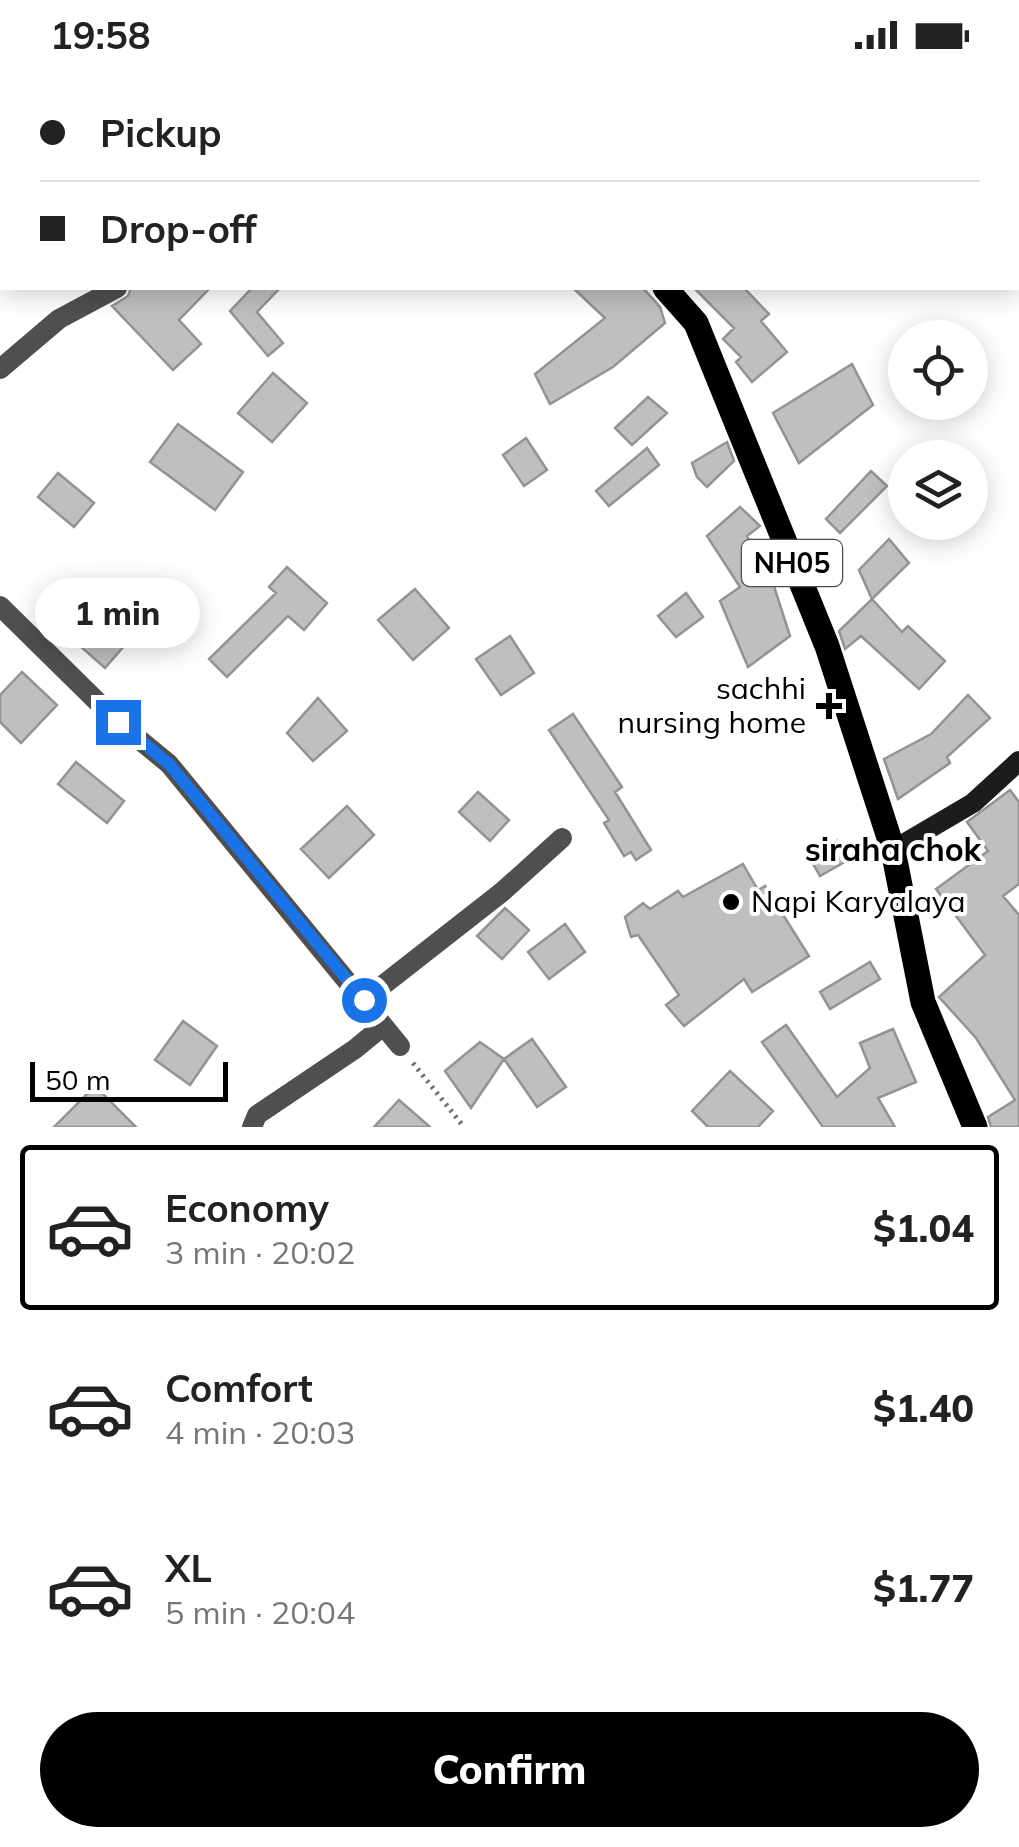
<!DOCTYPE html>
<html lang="en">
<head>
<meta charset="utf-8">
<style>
  :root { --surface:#fff; --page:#f6f6f6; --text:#222; --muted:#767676; --line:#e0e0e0; --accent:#000 }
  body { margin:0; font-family:Mulish,sans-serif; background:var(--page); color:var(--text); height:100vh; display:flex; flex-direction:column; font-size:38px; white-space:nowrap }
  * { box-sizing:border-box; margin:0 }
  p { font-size:32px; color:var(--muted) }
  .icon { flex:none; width:55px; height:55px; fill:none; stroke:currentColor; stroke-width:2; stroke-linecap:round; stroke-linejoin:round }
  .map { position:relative; height:1057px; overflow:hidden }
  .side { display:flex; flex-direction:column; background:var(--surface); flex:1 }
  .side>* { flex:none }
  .guide { position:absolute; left:0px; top:0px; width:1020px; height:220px; box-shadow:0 5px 25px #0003; display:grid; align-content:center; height:220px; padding:0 40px; background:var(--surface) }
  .buttons { position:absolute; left:888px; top:250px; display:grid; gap:20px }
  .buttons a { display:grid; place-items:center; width:100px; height:100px; border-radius:50%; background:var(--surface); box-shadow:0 5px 25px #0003; font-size:50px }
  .scale { position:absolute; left:30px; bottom:25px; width:198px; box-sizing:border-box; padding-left:10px; border:5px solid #000; border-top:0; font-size:28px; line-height:35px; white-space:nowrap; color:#000; -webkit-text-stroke:8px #fff; paint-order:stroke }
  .end { position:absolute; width:45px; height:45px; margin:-22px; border:12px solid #1a73e8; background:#fff; box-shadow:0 0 0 5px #fff }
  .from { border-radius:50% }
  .bubble { position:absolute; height:70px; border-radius:35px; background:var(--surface); box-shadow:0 5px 25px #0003; font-size:32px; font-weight:800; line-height:70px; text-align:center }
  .guide b { display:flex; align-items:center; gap:35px; height:95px; font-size:38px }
  .guide b+b { border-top:2px solid var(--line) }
  .guide i { width:25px; height:25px; background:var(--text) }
  ul { padding:18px 0 0; list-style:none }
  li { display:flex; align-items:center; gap:30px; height:165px; margin:0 20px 15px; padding:0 20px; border:5px solid transparent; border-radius:10px }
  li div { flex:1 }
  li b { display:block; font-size:38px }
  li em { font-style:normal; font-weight:800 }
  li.selected { border-color:var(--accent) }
  li>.icon { width:90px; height:90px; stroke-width:1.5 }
  .primary-button { display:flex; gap:20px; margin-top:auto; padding:20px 40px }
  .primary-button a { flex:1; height:115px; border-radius:60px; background:var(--accent); color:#fff; font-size:40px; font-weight:800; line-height:115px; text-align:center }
  .status { display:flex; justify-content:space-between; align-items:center; height:70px; padding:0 50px; background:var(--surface); direction:ltr }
  .status svg { height:28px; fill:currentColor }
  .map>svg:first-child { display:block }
</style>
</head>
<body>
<div class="status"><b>19:58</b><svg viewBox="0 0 49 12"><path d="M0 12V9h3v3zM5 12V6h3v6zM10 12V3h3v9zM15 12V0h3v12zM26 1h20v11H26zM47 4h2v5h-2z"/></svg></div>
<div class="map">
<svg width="1019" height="1057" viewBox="0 0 1019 1057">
  <rect width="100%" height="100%" fill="#fff"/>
  <path fill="#bfbfbf" stroke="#939393" stroke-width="2.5" d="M131,218H210L179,250L201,274L173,300L112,236L128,226Z
    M252,218H280L257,242L283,273L268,286L230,241Z
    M573,218H643L660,237L665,253L613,297L550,334L535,304L605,248Z
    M694,218H744L769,244L761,251L787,282L752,312L736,292L741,287L723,269L734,258Z
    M852,294L873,335L799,393L773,343Z
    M273,303L307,333L272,372L238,343Z
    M648,327L667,343L632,375L615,358Z
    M178,354L243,402L215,440L150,392Z
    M526,368L547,400L524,416L503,385Z
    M727,372L734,391L707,417L697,407L692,393Z
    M647,378L659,395L609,436L596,421Z
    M871,401L887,416L840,463L826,449Z
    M58,403L94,433L74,457L38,427Z
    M740,437L760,456L747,466L773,513L790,566L748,597L720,531L740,517L707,466Z
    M889,469L909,493L872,529L859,500Z
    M287,497L327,533L304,560L288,546L227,607L209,589L276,523L269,517Z
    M415,519L449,558L413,590L378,550Z
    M686,523L703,547L676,567L658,546Z
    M872,529L902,562L908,556L945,591L919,619L861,566L845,579L839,561Z
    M98,539L131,568L105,598L72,569Z
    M510,566L534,603L501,625L476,589Z
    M22,602L57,635L21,673L0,652V625Z
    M968,625L990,648L947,687L950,693L898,729L884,689L931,664Z
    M318,628L347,661L313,691L287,663Z
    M573,644L622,717L615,722L651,780L636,790L631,782L624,786L604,753L609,750L549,660Z
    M76,692L124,731L107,753L58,714Z
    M1010,720L1019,732V814L1003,826L1019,845V1057H991L988,1047L1015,1030L976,968L939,927L985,885L936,819L988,781L967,752Z
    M478,722L509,750L490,771L459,742Z
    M347,736L374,765L329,808L301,779Z
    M837,771L848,790L820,806L809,787Z
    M743,794L758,820L765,816L809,886L752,922L744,909L684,956L666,935L679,925L638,865L631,867L625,847L643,833L650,839L678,821L683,827Z
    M505,838L529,860L502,889L477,866Z
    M565,854L585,882L549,909L528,882Z
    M870,892L880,909L830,939L820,922Z
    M183,951L217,976L190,1015L155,990Z
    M786,955L837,1027L870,998L860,973L893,959L916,1012L878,1028L895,1057H823L762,972Z
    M532,969L566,1017L537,1037L504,989Z
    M480,972L504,989L471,1038L445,1001Z
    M730,1001L773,1041L758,1057H708L692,1041Z
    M95,1016L136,1057H54Z
    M399,1030L430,1057H374Z"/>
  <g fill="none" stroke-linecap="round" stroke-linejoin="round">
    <path stroke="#717171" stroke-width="5" stroke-dasharray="2.5 5" stroke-linecap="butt" d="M943,0L945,2
      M764,2L766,0
      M1018,35H1019
      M413,993L464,1057"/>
    <path stroke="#4f4f4f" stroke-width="20" d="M646,0L648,2
      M408,2L410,0
      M0,299L59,249L117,218
      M0,536L118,652L169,694L400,976
      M364,930L502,822L562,768
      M252,1057L257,1045L355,979L383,956"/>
    <path stroke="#1c1c1c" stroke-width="20" d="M893,780L973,733L1019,691"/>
    <path stroke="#000" stroke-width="25" d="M461,0L464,2
      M665,218L696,253L827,576L893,780L923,932L975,1057"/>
  </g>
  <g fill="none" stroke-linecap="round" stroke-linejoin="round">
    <path stroke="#1a73e8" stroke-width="12" d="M118,652L169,694L364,930"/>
  </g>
  <g fill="#000" stroke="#fff" stroke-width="4">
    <path d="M824 621h10v10h10v10h-10v10h-10v-10h-10v-10h10z"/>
    <circle cx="731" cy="832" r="10"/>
  </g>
  <g text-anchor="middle" stroke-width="8" stroke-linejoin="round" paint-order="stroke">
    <rect fill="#fff" stroke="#4c4c4c" stroke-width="2.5" x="742" y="470" width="100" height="46" rx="8"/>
    <g font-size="28" font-weight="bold" fill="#000">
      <text x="792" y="503">NH05</text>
    </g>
    <g font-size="30" fill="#000" stroke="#fff" text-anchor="end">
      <text x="806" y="629">sachhi<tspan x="806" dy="34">nursing home</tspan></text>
      <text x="751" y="842" text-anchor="start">Napi Karyalaya</text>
    </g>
    <g font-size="32" font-weight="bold" fill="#000" stroke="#fff">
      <text x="893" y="791">siraha chok</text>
    </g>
  </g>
</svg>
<div class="buttons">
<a><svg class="icon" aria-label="locate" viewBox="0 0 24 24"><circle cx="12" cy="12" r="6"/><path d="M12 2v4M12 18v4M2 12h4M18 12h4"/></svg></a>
<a><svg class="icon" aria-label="layers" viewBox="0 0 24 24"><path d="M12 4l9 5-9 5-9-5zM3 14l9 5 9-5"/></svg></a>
</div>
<div class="scale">50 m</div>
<i class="end from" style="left:364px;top:930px"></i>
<i class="end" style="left:118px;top:652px"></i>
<div class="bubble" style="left:35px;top:508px;width:165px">1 min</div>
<div class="guide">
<b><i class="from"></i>Pickup</b>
<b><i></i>Drop-off</b>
</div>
</div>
<section class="side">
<ul>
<li class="selected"><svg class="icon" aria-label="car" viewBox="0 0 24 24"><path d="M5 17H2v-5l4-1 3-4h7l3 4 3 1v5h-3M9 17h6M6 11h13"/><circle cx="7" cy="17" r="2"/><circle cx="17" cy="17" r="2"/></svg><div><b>Economy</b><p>3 min · 20:02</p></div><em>$1.04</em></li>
<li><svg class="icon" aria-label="car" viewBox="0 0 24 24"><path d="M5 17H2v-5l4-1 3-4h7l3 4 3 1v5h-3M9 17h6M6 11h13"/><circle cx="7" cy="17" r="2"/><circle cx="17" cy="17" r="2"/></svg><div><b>Comfort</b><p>4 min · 20:03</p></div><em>$1.40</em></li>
<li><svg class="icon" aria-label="car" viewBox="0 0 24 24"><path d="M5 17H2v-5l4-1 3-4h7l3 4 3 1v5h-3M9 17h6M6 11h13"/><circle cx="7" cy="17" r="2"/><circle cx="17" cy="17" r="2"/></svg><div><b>XL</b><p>5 min · 20:04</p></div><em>$1.77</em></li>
</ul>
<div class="primary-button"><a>Confirm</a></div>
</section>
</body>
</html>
